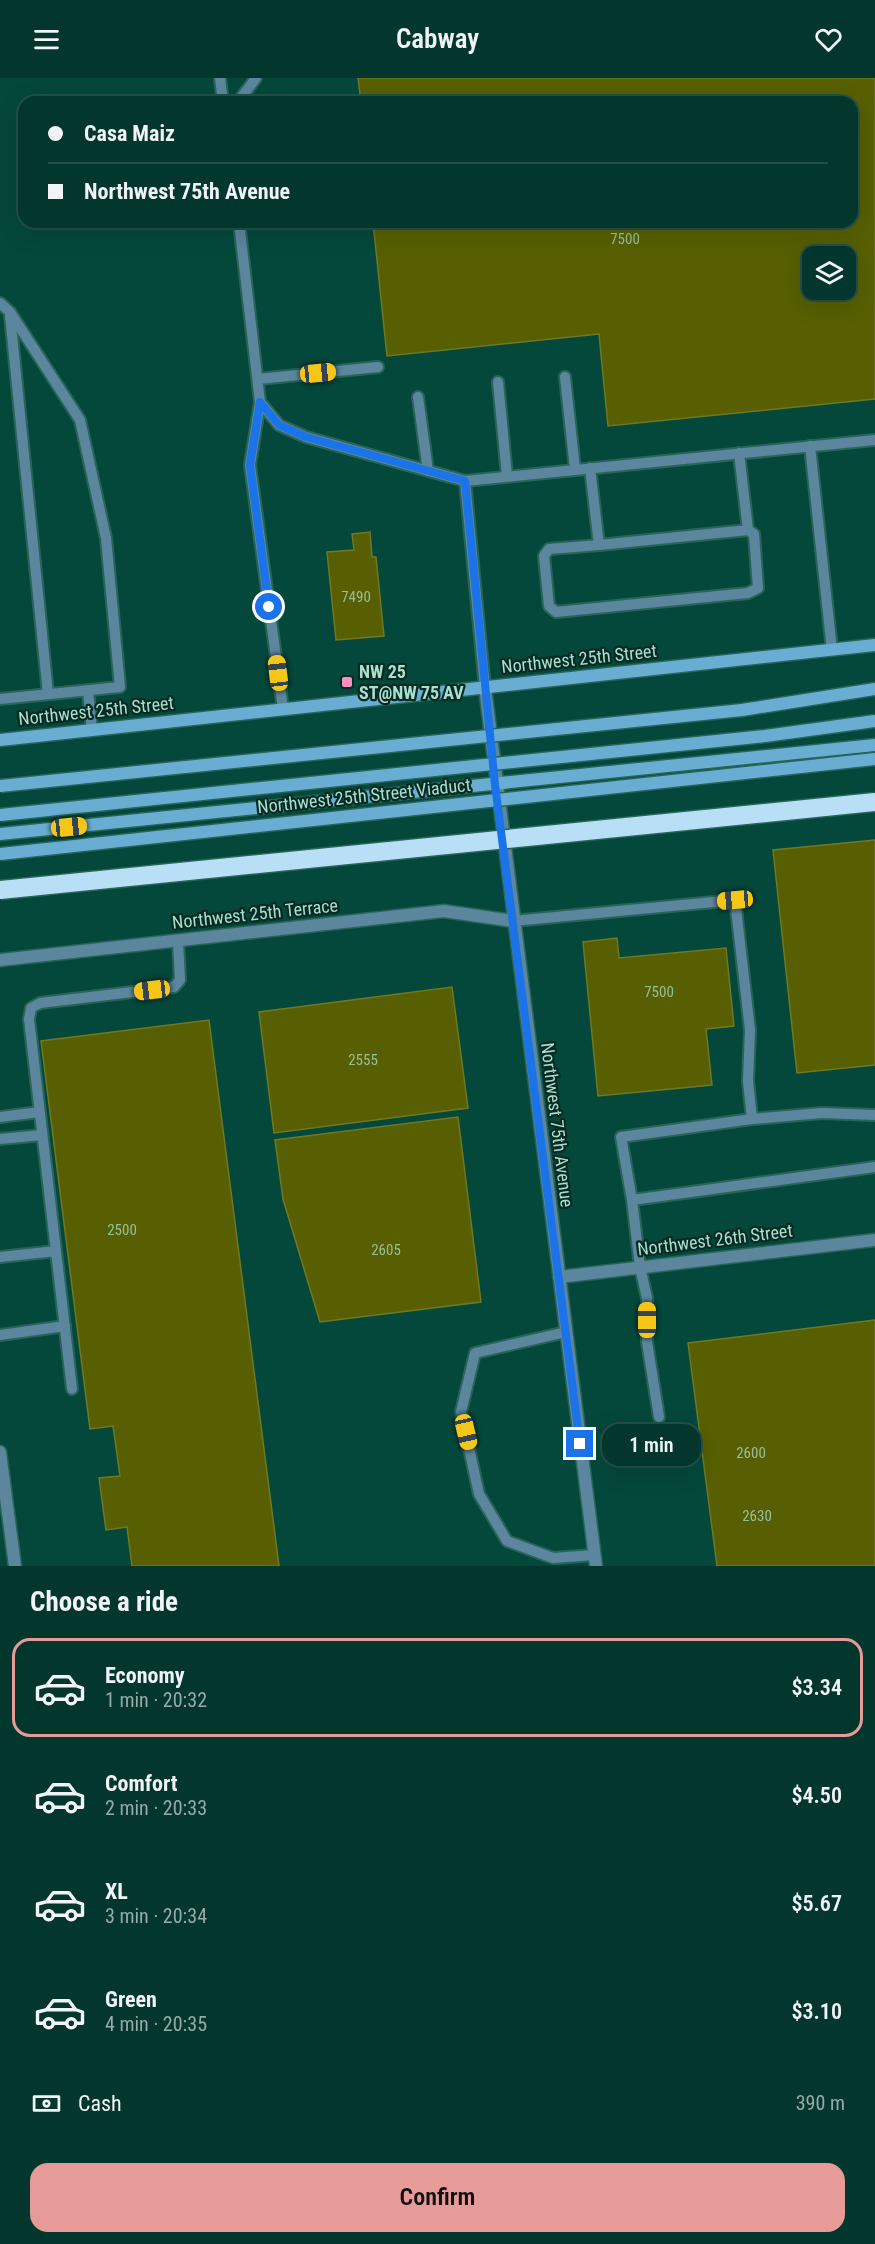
<!DOCTYPE html>
<html lang="en">
<head>
<meta charset="utf-8">
<style>
  :root { --surface:#03362c; --page:#114138; --text:#f1f3f6; --muted:#97aba9; --line:#245048; --accent:#e69b98 }
  body { margin:0; font-family:"Roboto Condensed",sans-serif; background:var(--page); color:var(--text); height:100vh; display:flex; flex-direction:column; font-size:22px; white-space:nowrap }
  * { box-sizing:border-box; margin:0 }
  p { font-size:20px; color:var(--muted) }
  .icon { flex:none; width:33px; height:33px; fill:none; stroke:currentColor; stroke-width:2; stroke-linecap:round; stroke-linejoin:round }
  .map { position:relative; height:1488px; overflow:hidden }
  .panel { display:flex; flex-direction:column; background:var(--surface); flex:1 }
  .panel>* { flex:none }
  .banner { position:absolute; left:18px; top:18px; width:840px; height:132px; border-radius:18px; box-shadow:0 6px 24px #0002,0 0 0 2px var(--line); display:grid; align-content:center; height:132px; padding:0 30px; background:var(--surface) }
  .controls { position:absolute; left:802px; top:168px; display:grid; gap:12px }
  .controls a { display:grid; place-items:center; width:54px; height:54px; border-radius:12px; background:var(--surface); box-shadow:0 6px 24px #0002,0 0 0 2px var(--line); font-size:30px }
  .end { position:absolute; width:27px; height:27px; margin:-14px; border:8px solid #1a73e8; background:#fff; box-shadow:0 0 0 3px #fff }
  .from { border-radius:50% }
  .bubble { position:absolute; height:42px; border-radius:18px; background:var(--surface); box-shadow:0 6px 24px #0002,0 0 0 2px var(--line); font-size:20px; font-weight:600; line-height:42px; text-align:center }
  .car { position:absolute; width:18px; height:36px; margin:-18px -9px; border-radius:8px; box-shadow:0 0 4px 2px #0007; background:linear-gradient(#f5c518 24%,#345 0 40%,#f5c518 0 76%,#345 0 86%,#f5c518 0) }
  .banner b { display:flex; align-items:center; gap:21px; height:57px; font-size:22px }
  .banner b+b { border-top:2px solid var(--line) }
  .banner i { width:15px; height:15px; background:var(--text) }
  ul { padding:0; list-style:none }
  li { display:flex; align-items:center; gap:18px; height:99px; margin:0 12px 9px; padding:0 18px; border:3px solid transparent; border-radius:18px }
  li div { flex:1 }
  li b { display:block; font-size:22px }
  li em { font-style:normal; font-weight:600 }
  li.selected { border-color:var(--accent) }
  li>.icon { width:54px; height:54px; stroke-width:1.5 }
  h2 { padding:0 30px; font-size:27px; line-height:72px }
  .pay { display:flex; align-items:center; gap:15px; height:66px; padding:0 30px; font-size:22px }
  .pay p { margin-inline-start:auto }
  .primary-button { display:flex; gap:12px; margin-top:auto; padding:12px 30px }
  .primary-button a { flex:1; height:69px; border-radius:18px; background:var(--accent); color:#111; font-size:24px; font-weight:600; line-height:69px; text-align:center }
  header { display:flex; justify-content:space-between; align-items:center; height:78px; padding:0 30px; background:var(--surface); font-size:27px; font-weight:600 }
  .map>svg:first-child { display:block }
</style>
</head>
<body>
<header><svg class="icon" aria-label="menu" viewBox="0 0 24 24"><path d="M4 6h16M4 12h16M4 18h16"/></svg>Cabway<svg class="icon" aria-label="heart" viewBox="0 0 24 24"><path d="M12 20l-8-8c-3-5 5-10 8-4 3-6 11-1 8 4z"/></svg></header>
<div class="map">
<svg width="875" height="1488" viewBox="0 0 875 1488">
  <rect width="100%" height="100%" fill="#04483b"/>
  <path fill="#575f02" stroke="#707922" stroke-width="1.5" fill-rule="evenodd" d="M358,0H875V321L608,348L599,256L387,278L373,144H852V24H361ZM813,178H846V212H813Z
    M370,454L372,479H376L384,558L336,562L327,474L354,472L352,456Z
    M875,762V987L797,995L773,772Z
    M617,860L619,880L726,870L734,948L706,951L712,1007L598,1018L583,864Z
    M452,909L468,1030L274,1055L259,934Z
    M209,942L279,1488H132L127,1449L106,1452L99,1400L120,1398L113,1348L90,1351L41,963Z
    M458,1039L481,1224L320,1244L283,1121L275,1062Z
    M875,1242V1488H717L688,1265Z"/>
  <g fill="none" stroke-linecap="round" stroke-linejoin="round">
    <g stroke="#266659" stroke-width="14">
      <path id="service" d="M220,0L223,24
        M238,24L256,0
        M239,144L260,324L279,347L306,359L465,403L875,362
        M0,225L10,234L80,342L106,460L120,609L0,621
        M10,237L48,616
        M565,299L575,391
        M258,301L378,289
        M498,304L507,398
        M418,319L428,393
        M260,324L250,387L283,631
        M810,368L832,572
        M739,375L748,452
        M590,390L599,467L549,471L544,478L549,528L556,534L748,515L758,510L754,456L748,452L599,467
        M465,403L485,610
        M88,613L92,652
        M513,843L735,822L750,952L748,1003L752,1041
        M875,1037L822,1035L752,1041L621,1059L632,1122L875,1089
        M0,1039L39,1034
        M0,1061L42,1057
        M632,1122L640,1189L647,1220V1264L659,1339
        M0,1179L56,1173
        M566,1254L475,1275L461,1334L479,1416L507,1463L553,1480L594,1477
        M0,1257L65,1248
        M72,1311L29,941L31,930L40,925L174,909L180,902L178,863"/>
    </g>
    <g stroke="#266659" stroke-width="15">
      <path id="minor" d="M485,610L596,1488
        M0,882L444,833L513,843
        M559,1199L875,1162
        M0,1374L15,1488"/>
    </g>
    <g stroke="#266659" stroke-width="15">
      <path id="secondary" d="M742,632L875,611
        M0,662L875,567
        M0,756L875,667"/>
    </g>
    <use href="#service" stroke="#5c859e" stroke-width="10"/>
    <use href="#minor" stroke="#5c859e" stroke-width="12"/>
    <use href="#secondary" stroke="#6aadd3" stroke-width="12"/>
    <g stroke="#266659" stroke-width="15" stroke-linecap="butt">
      <path id="secondary-bridge" d="M0,708L742,632
        M0,737L765,658L875,643
        M0,776L875,681"/>
    </g>
    <g stroke="#266659" stroke-width="21" stroke-linecap="butt">
      <path id="motorway-bridge" d="M0,812L875,724"/>
    </g>
    <use href="#secondary-bridge" stroke="#6aadd3" stroke-width="12"/>
    <use href="#motorway-bridge" stroke="#b9dff7" stroke-width="18"/>
  </g>
  <g fill="none" stroke-linecap="round" stroke-linejoin="round">
    <path stroke="#1a73e8" stroke-width="8" d="M269,529L250,387L260,324L279,347L306,359L465,403L495,707L580,1366"/>
  </g>
  <rect fill="#fe8ebb" stroke="#062b23" stroke-width="2" x="341" y="598" width="12" height="12" rx="3"/>
  <g text-anchor="middle" stroke-width="4.5" stroke-linejoin="round" paint-order="stroke">
    <g font-size="15" fill="#97be9c">
      <text x="625" y="166">7500</text>
      <text x="356" y="524">7490</text>
      <text x="659" y="919">7500</text>
      <text x="363" y="987">2555</text>
      <text x="122" y="1157">2500</text>
      <text x="386" y="1177">2605</text>
      <text x="751" y="1380">2600</text>
      <text x="757" y="1443">2630</text>
    </g>
    <g font-size="18" fill="#acded0" stroke="#062b23">
      <text transform="translate(579 581) rotate(-6)" y="6">Northwest 25th Street</text>
      <text transform="translate(96 633) rotate(-6)" y="6">Northwest 25th Street</text>
      <text transform="translate(364 718) rotate(-6)" y="6">Northwest 25th Street Viaduct</text>
      <text transform="translate(255 836) rotate(-6)" y="6">Northwest 25th Terrace</text>
      <text transform="translate(557 1047) rotate(83)" y="6">Northwest 75th Avenue</text>
      <text transform="translate(715 1162) rotate(-7)" y="6">Northwest 26th Street</text>
    </g>
    <g font-size="18" font-weight="bold" fill="#acded0" stroke="#062b23" text-anchor="start">
      <text x="359" y="600">NW 25<tspan x="359" dy="21">ST@NW 75 AV</tspan></text>
    </g>
  </g>
</svg>
<div class="controls">
<a><svg class="icon" aria-label="layers" viewBox="0 0 24 24"><path d="M12 4l9 5-9 5-9-5zM3 14l9 5 9-5"/></svg></a>
</div>
<i class="end from" style="left:269px;top:529px"></i>
<i class="end" style="left:580px;top:1366px"></i>
<div class="bubble" style="left:602px;top:1346px;width:99px">1 min</div>
<i class="car" style="left:318px;top:295px;rotate:84deg"></i>
<i class="car" style="left:278px;top:595px;rotate:353deg"></i>
<i class="car" style="left:69px;top:749px;rotate:84deg"></i>
<i class="car" style="left:735px;top:822px;rotate:265deg"></i>
<i class="car" style="left:152px;top:912px;rotate:263deg"></i>
<i class="car" style="left:647px;top:1242px;rotate:0deg"></i>
<i class="car" style="left:466px;top:1354px;rotate:167deg"></i>
<div class="banner">
<b><i class="from"></i>Casa Maiz</b>
<b><i></i>Northwest 75th Avenue</b>
</div>
</div>
<section class="panel">
<h2>Choose a ride</h2>
<ul>
<li class="selected"><svg class="icon" aria-label="car" viewBox="0 0 24 24"><path d="M5 17H2v-5l4-1 3-4h7l3 4 3 1v5h-3M9 17h6M6 11h13"/><circle cx="7" cy="17" r="2"/><circle cx="17" cy="17" r="2"/></svg><div><b>Economy</b><p>1 min · 20:32</p></div><em>$3.34</em></li>
<li><svg class="icon" aria-label="car" viewBox="0 0 24 24"><path d="M5 17H2v-5l4-1 3-4h7l3 4 3 1v5h-3M9 17h6M6 11h13"/><circle cx="7" cy="17" r="2"/><circle cx="17" cy="17" r="2"/></svg><div><b>Comfort</b><p>2 min · 20:33</p></div><em>$4.50</em></li>
<li><svg class="icon" aria-label="car" viewBox="0 0 24 24"><path d="M5 17H2v-5l4-1 3-4h7l3 4 3 1v5h-3M9 17h6M6 11h13"/><circle cx="7" cy="17" r="2"/><circle cx="17" cy="17" r="2"/></svg><div><b>XL</b><p>3 min · 20:34</p></div><em>$5.67</em></li>
<li><svg class="icon" aria-label="car" viewBox="0 0 24 24"><path d="M5 17H2v-5l4-1 3-4h7l3 4 3 1v5h-3M9 17h6M6 11h13"/><circle cx="7" cy="17" r="2"/><circle cx="17" cy="17" r="2"/></svg><div><b>Green</b><p>4 min · 20:35</p></div><em>$3.10</em></li>
</ul>
<div class="pay"><svg class="icon" aria-label="cash" viewBox="0 0 24 24"><path d="M3 7h18v10H3z"/><circle cx="12" cy="12" r="2"/></svg>Cash<p>390 m</p></div>
<div class="primary-button"><a>Confirm</a></div>
</section>
</body>
</html>
